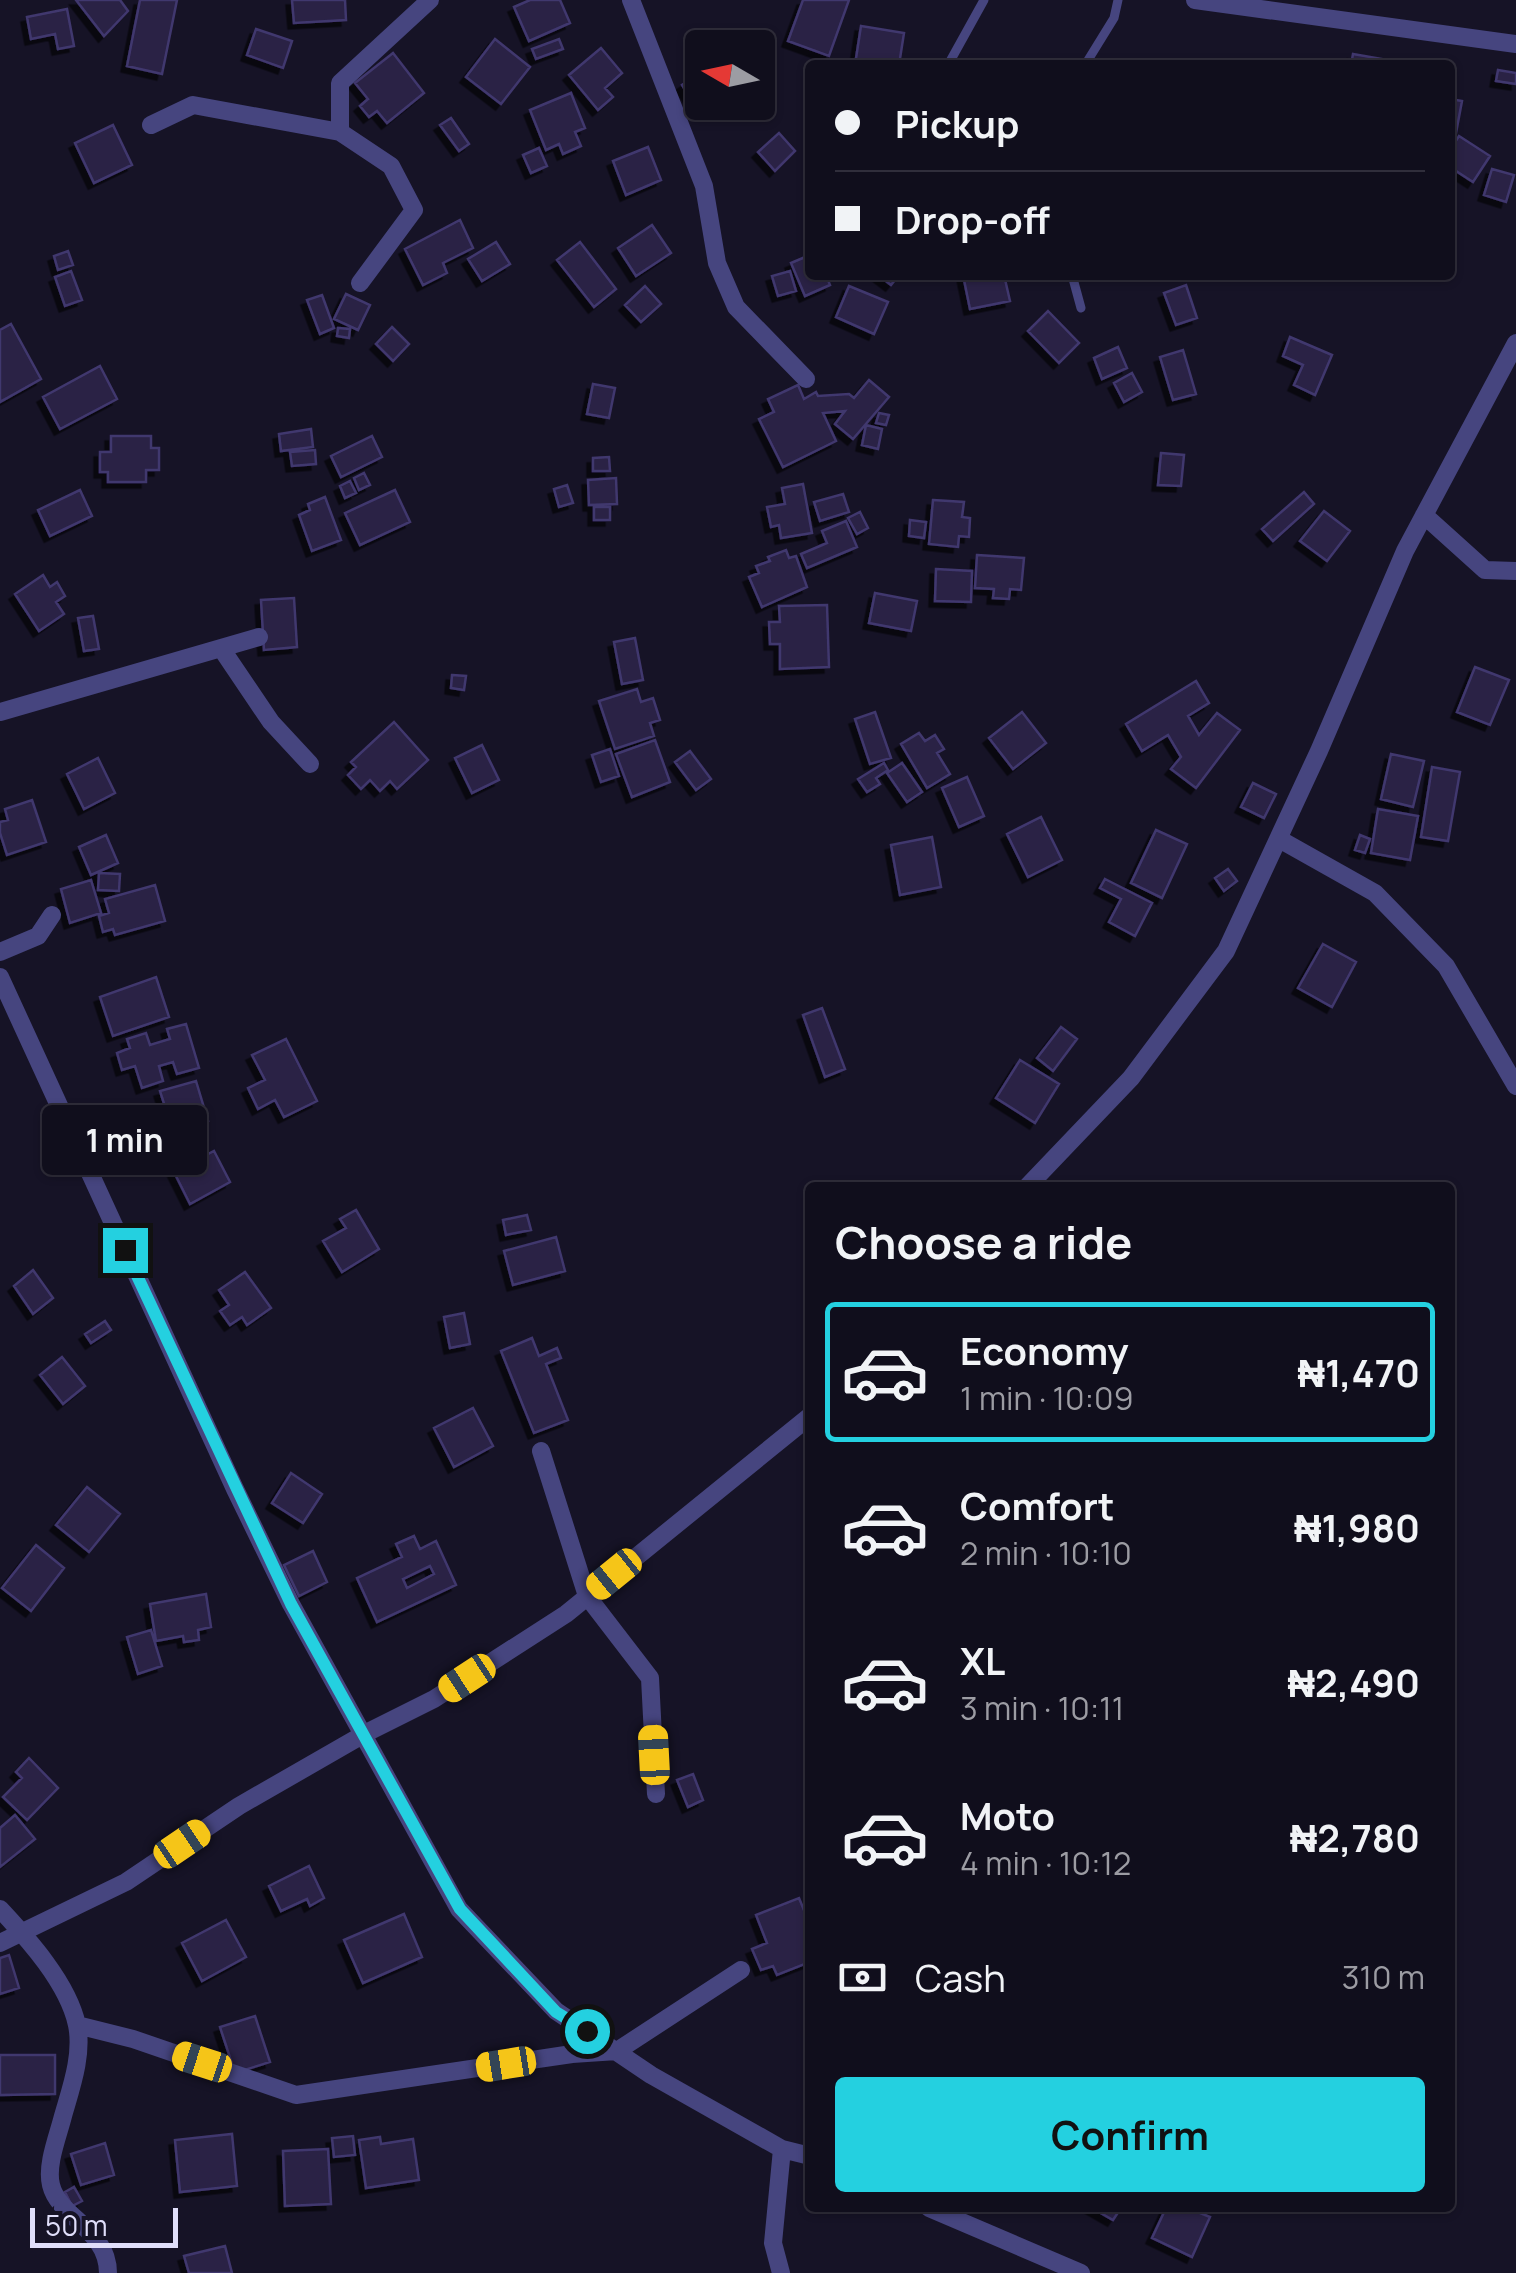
<!DOCTYPE html>
<html lang="en">
<head>
<meta charset="utf-8">
<style>
  :root { --surface:#100e1c; --page:#191725; --text:#f1f3f6; --muted:#9c9ca3; --line:#302e3b; --accent:#24d0e0 }
  body { margin:0; font-family:Manrope,sans-serif; background:var(--page); color:var(--text); height:100vh; display:flex; flex-direction:column; font-size:38px; white-space:nowrap }
  * { box-sizing:border-box; margin:0 }
  p { font-size:32px; color:var(--muted) }
  .icon { flex:none; width:55px; height:55px; fill:none; stroke:currentColor; stroke-width:2; stroke-linecap:round; stroke-linejoin:round }
  .map { position:relative; flex:1; overflow:hidden }
  .drawer { position:absolute; left:805px; top:1182px; width:650px; height:1030px; display:flex; flex-direction:column; background:var(--surface); border-radius:10px; box-shadow:0 2px 8px #0004,0 0 0 2px var(--line) }
  .drawer>* { flex:none }
  .top-card { position:absolute; left:805px; top:60px; width:650px; height:220px; border-radius:10px; box-shadow:0 2px 8px #0004,0 0 0 2px var(--line); display:grid; align-content:center; height:220px; padding:0 30px; background:var(--surface) }
  .needle { width:65px; rotate:279deg }
  .tools { position:absolute; left:685px; top:30px; display:grid; gap:20px }
  .tools a { display:grid; place-items:center; width:90px; height:90px; border-radius:10px; background:var(--surface); box-shadow:0 2px 8px #0004,0 0 0 2px var(--line); font-size:50px }
  .scale { position:absolute; left:30px; bottom:25px; width:148px; box-sizing:border-box; padding-left:10px; border:5px solid #e0defa; border-top:0; font-size:28px; line-height:35px; white-space:nowrap; color:#e0defa; -webkit-text-stroke:8px #161326; paint-order:stroke }
  .end { position:absolute; width:45px; height:45px; margin:-22px; border:12px solid #24d0e0; background:#111; box-shadow:0 0 0 5px #111 }
  .from { border-radius:50% }
  .bubble { position:absolute; height:70px; border-radius:10px; background:var(--surface); box-shadow:0 2px 8px #0004,0 0 0 2px var(--line); font-size:32px; font-weight:700; line-height:70px; text-align:center }
  .car { position:absolute; width:30px; height:60px; margin:-30px -15px; border-radius:12px; box-shadow:0 0 8px 2px #0007; background:linear-gradient(#f5c518 24%,#345 0 40%,#f5c518 0 76%,#345 0 86%,#f5c518 0) }
  .top-card b { display:flex; align-items:center; gap:35px; height:95px; font-size:38px }
  .top-card b+b { border-top:2px solid var(--line) }
  .top-card i { width:25px; height:25px; background:var(--text) }
  ul { padding:0; list-style:none }
  li { display:flex; align-items:center; gap:30px; height:140px; margin:0 20px 15px; padding:0 10px; border:5px solid transparent; border-radius:10px }
  li div { flex:1 }
  li b { display:block; font-size:38px }
  li em { font-style:normal; font-weight:700 }
  li.current { border-color:var(--accent) }
  li>.icon { width:90px; height:90px; stroke-width:1.5 }
  h2 { padding:0 30px; font-size:45px; line-height:120px }
  .pay { display:flex; align-items:center; gap:25px; height:110px; padding:0 30px; font-size:38px }
  .pay p { margin-inline-start:auto }
  .button { display:flex; gap:20px; margin-top:auto; padding:20px 30px }
  .button a { flex:1; height:115px; border-radius:10px; background:var(--accent); color:#111; font-size:40px; font-weight:700; line-height:115px; text-align:center }
  .map>svg:first-child { display:block }
</style>
</head>
<body>
<div class="map">
<svg width="1516" height="2273" viewBox="0 0 1516 2273">
  <defs>
    <filter id="shadow"><feDropShadow dx="-5.5" dy="5.5" stdDeviation="0" flood-color="#0009"/></filter>
  </defs>
  <rect width="100%" height="100%" fill="#161326"/>
  <path fill="#292245" stroke="#41376e" stroke-width="2.5" fill-rule="evenodd" filter="url(#shadow)" d="M76,0H120L128,11L104,36Z
    M140,0H177L162,74L127,66Z
    M292,0H345L346,20L294,23Z
    M530,0H560L570,23L529,41L514,7Z
    M803,0H849L829,56L788,41Z
    M67,9L74,46L58,49L55,34L31,39L27,17Z
    M861,26L904,33L899,65H855Z
    M256,29L292,41L283,68L247,55Z
    M495,39L530,67L501,104L466,77Z
    M559,39L563,49L536,59L532,49Z
    M601,48L622,73L605,88L613,97L598,110L569,75Z
    M393,53L424,93L387,123L377,111L369,117L360,106L368,99L355,83Z
    M1353,54L1399,62V65H1351Z
    M1498,70L1516,73V84L1496,81Z
    M702,72V102H715L699,113L682,85Z
    M571,93L585,128L575,132L581,146L563,154L559,144L546,150L530,110Z
    M1450,99L1462,101L1456,133L1450,132Z
    M451,118L469,144L459,151L440,125Z
    M113,125L132,165L94,183L75,143Z
    M779,133L795,151L775,171L758,152Z
    M1459,136L1490,156L1473,182L1450,167V150Z
    M648,147L661,180L626,195L613,161Z
    M539,148L547,166L531,173L523,155Z
    M1492,169L1514,175L1506,202L1484,195Z
    M460,220L473,248L443,263L447,273L423,285L405,249Z
    M652,225L671,253L636,276L618,248Z
    M496,242L510,264L482,281L468,259Z
    M580,242L616,289L594,307L557,260Z
    M68,251L73,265L58,270L54,256Z
    M810,255V275H826L830,285L805,296L791,263Z
    M71,271L82,300L65,306L55,277Z
    M790,271L796,291L778,296L772,276Z
    M878,275H899L891,285Z
    M963,275H1004L1010,301L970,309Z
    M1186,285L1197,318L1176,325L1164,293Z
    M645,286L661,304L641,322L625,305Z
    M849,286L888,302L874,334L836,317Z
    M346,294L370,305L358,330L334,319Z
    M322,295L334,328L320,334L307,300Z
    M1048,311L1079,343L1059,363L1028,331Z
    M11,324L41,379L0,402V330Z
    M392,327L409,344L393,361L376,344Z
    M338,328L350,329L349,338L337,336Z
    M1290,337L1332,355L1315,395L1294,385L1303,365L1283,356Z
    M1118,347L1127,368L1102,379L1094,358Z
    M1183,350L1196,394L1173,400L1160,357Z
    M100,366L117,399L60,429L43,397Z
    M1132,373L1142,392L1124,402L1114,383Z
    M869,380L889,397L853,439L835,424L845,411L823,413L836,441L783,467L759,419L774,412L768,399L798,385L804,399L816,392L818,396L849,394L854,398Z
    M593,384L615,388L609,418L587,414Z
    M879,413L889,415L886,425L876,423Z
    M866,425L882,429L878,449L862,445Z
    M311,429L313,447L281,451L279,434Z
    M111,436H151V448H159V470H146V482H108V472H100V452H111Z
    M372,436L382,457L341,477L331,456Z
    M315,450L316,464L292,466L290,452Z
    M1161,453L1184,455L1181,486L1158,485Z
    M609,457L610,471H593V458Z
    M364,473L370,485L359,490L354,478Z
    M616,478L617,504L589,505L588,480Z
    M350,481L356,493L345,498L340,486Z
    M803,484L812,533L781,538L779,525L771,527L767,507L785,504L782,488Z
    M567,485L573,503L559,507L554,489Z
    M80,490L92,516L50,536L38,510Z
    M395,490L410,522L360,545L345,513Z
    M1304,492L1314,504L1273,541L1262,529Z
    M843,494L849,512L820,521L814,502Z
    M325,497L341,540L312,551L299,515L310,510L308,504Z
    M933,500L964,502L962,517L970,518L969,537L959,536L958,547L929,544Z
    M594,507H610V520H594Z
    M1324,511L1350,531L1327,561L1300,541Z
    M860,512L868,528L857,534L848,518Z
    M910,520L926,522L924,538L909,536Z
    M846,521L857,547L807,568L801,554L827,543L822,531Z
    M786,550L789,558L796,556L807,587L762,607L749,577L759,573L756,566L770,561L768,557Z
    M977,555L1024,558L1021,590L1010,589L1009,599L993,598L994,589L975,588Z
    M936,569L972,571L971,602L935,601Z
    M43,575L50,587L57,582L65,596L56,602L64,614L39,631L15,594Z
    M875,593L917,601L911,631L869,623Z
    M294,598L297,647L264,650L261,600Z
    M827,605L829,667L780,669V644H770L769,622H780L779,606Z
    M93,616L99,649L84,651L78,618Z
    M635,638L643,680L622,684L614,642Z
    M1475,667L1509,680L1490,725L1457,712Z
    M452,675L466,676L464,690L451,688Z
    M1196,681L1209,703L1188,716L1199,735L1217,713L1240,730L1196,788L1171,769L1181,757L1168,735L1142,751L1126,724Z
    M637,689L641,702L653,698L660,720L650,723L654,736L615,749L599,701Z
    M875,712L891,758L870,764L855,719Z
    M1022,712L1046,743L1013,769L989,738Z
    M394,722L428,760L397,789L390,781L380,791L370,780L361,789L348,775L356,767L351,762Z
    M919,733L925,741L935,735L944,749L937,753L950,774L927,788L901,744Z
    M655,740L670,782L632,797L616,754Z
    M482,745L499,780L472,793L455,758Z
    M610,749L619,776L601,782L592,755Z
    M690,751L711,779L696,790L675,762Z
    M1391,754L1424,761L1413,807L1381,799Z
    M98,758L115,793L84,809L67,774Z
    M884,763L888,770L876,778L880,784L867,792L858,779Z
    M902,763L922,792L907,802L887,773Z
    M1432,767L1460,772L1448,841L1421,837Z
    M967,777L984,816L959,827L942,788Z
    M1253,783L1276,794L1264,818L1241,807Z
    M32,800L46,842L7,855L0,833V822L8,820L5,809Z
    M1378,809L1418,816L1410,860L1371,853Z
    M1041,817L1062,860L1028,877L1007,834Z
    M1156,830L1187,844L1162,898L1131,883Z
    M106,835L118,863L91,875L79,847Z
    M1360,835L1370,839L1365,853L1355,850Z
    M932,837L941,887L900,895L891,845Z
    M1228,869L1237,881L1224,891L1215,878Z
    M99,873L120,874L119,891L98,890Z
    M1105,879L1152,903L1135,936L1109,922L1121,899L1100,888Z
    M91,880L101,913L70,923L61,889Z
    M155,885L165,921L115,935L113,929L103,932L99,916L109,913L105,899Z
    M1323,944L1356,962L1332,1007L1298,988Z
    M156,977L169,1017L113,1036L100,997Z
    M822,1008L845,1069L825,1077L803,1015Z
    M186,1024L199,1068L177,1074L173,1062L159,1066L163,1081L142,1088L135,1066L122,1070L117,1053L130,1048L127,1039L146,1033L150,1045L170,1039L167,1029Z
    M1061,1027L1077,1039L1053,1071L1037,1058Z
    M286,1039L317,1101L284,1117L275,1100L258,1109L248,1088L265,1080L252,1055Z
    M1020,1060L1059,1084L1035,1123L996,1098Z
    M196,1081L208,1121L173,1132L160,1091Z
    M214,1151L230,1182L190,1204L174,1172Z
    M356,1210L379,1249L342,1272L323,1241L346,1228L340,1219Z
    M527,1215L531,1230L506,1235L503,1220Z
    M556,1237L565,1271L513,1285L504,1251Z
    M33,1270L53,1298L33,1314L14,1286Z
    M245,1272L271,1308L247,1325L242,1317L230,1325L220,1311L229,1305L219,1290Z
    M464,1313L470,1344L450,1348L444,1317Z
    M105,1321L111,1330L91,1343L85,1334Z
    M532,1338L539,1356L557,1348L561,1358L546,1364L568,1420L534,1433L501,1351Z
    M62,1357L85,1386L63,1404L40,1375Z
    M473,1408L493,1446L454,1467L434,1428Z
    M291,1473L322,1494L303,1523L272,1503Z
    M87,1487L120,1514L89,1552L56,1525Z
    M414,1536L420,1549L436,1541L456,1585L377,1622L357,1578L402,1557L396,1544ZM430,1566L434,1574L407,1588L403,1579Z
    M36,1545L64,1568L31,1611L2,1588Z
    M313,1551L327,1582L299,1596L284,1565Z
    M206,1594L211,1627L198,1630L199,1640L184,1642L183,1636L156,1641L150,1604Z
    M151,1630L162,1666L138,1674L127,1637Z
    M29,1758L58,1788L27,1820L3,1797L22,1778L16,1772Z
    M693,1774L703,1800L688,1807L677,1780Z
    M15,1815L35,1839L0,1867V1828Z
    M309,1866L324,1898L310,1906L307,1899L281,1911L269,1886Z
    M799,1898L810,1925V1962L777,1975L773,1966L761,1970L752,1949L767,1943L756,1915Z
    M404,1914L422,1957L363,1983L344,1940Z
    M226,1920L246,1957L202,1981L182,1943Z
    M9,1955L19,1988L0,1994V1958Z
    M255,2016L270,2062L235,2073L220,2027Z
    M0,2055H55V2094L0,2095Z
    M232,2134L237,2186L180,2192L175,2140Z
    M353,2136L355,2155L334,2157L332,2138Z
    M380,2137L381,2144L413,2139L419,2180L366,2188L359,2140Z
    M105,2143L114,2175L81,2185L71,2154Z
    M328,2149L331,2204L285,2206L283,2151Z
    M74,2187L82,2201L72,2206L65,2192Z
    M1092,2208H1121L1113,2220Z
    M1166,2208H1188L1210,2217L1192,2257L1152,2238Z
    M225,2246L232,2273H189L184,2256Z"/>
  <g fill="none" stroke-linecap="round" stroke-linejoin="round">
    <path stroke="#46457f" stroke-width="9" d="M948,65L984,0
      M1085,65L1114,18L1118,0
      M1072,275L1081,308"/>
    <path stroke="#46457f" stroke-width="18" d="M631,0L704,186L717,263L736,307L806,379
      M1195,0L1516,44
      M151,125L193,105L340,132V83L430,0
      M340,132L391,166L414,210L360,283
      M1424,515L1485,570L1516,571
      M223,651L271,722L310,764
      M0,712L259,637
      M1279,839L1375,893L1446,966L1516,1086
      M0,952L38,936L52,915
      M0,977L235,1489L291,1604L459,1909L556,2011L651,2075L782,2149L810,2156
      M1026,1188L1131,1078L1226,951L1319,751L1405,551L1516,343
      M541,1451L587,1596L650,1678L656,1794
      M0,1909C28,1939 68,1983 77,2025C83,2055 71,2088 63,2116C58,2136 46,2165 51,2185C59,2218 108,2229 108,2273
      M0,1943L126,1882L239,1806L366,1733L434,1699L566,1614L810,1416
      M77,2025L133,2039L296,2095L572,2054L617,2051L741,1970
      M929,2208L1081,2273
      M781,2273L773,2243L782,2149"/>
  </g>
  <g fill="none" stroke-linecap="round" stroke-linejoin="round">
    <path stroke="#24d0e0" stroke-width="12" d="M125,1250L291,1604L460,1909L556,2012L587,2031"/>
  </g>
</svg>
<div class="tools">
<a><svg class="needle" viewBox="-14 -14 28 28"><path d="M0-13l5 13h-10z" fill="#e53935"/><path d="M0 13l5-13h-10z" fill="#9c9ca3"/></svg></a>
</div>
<div class="scale">50 m</div>
<i class="end from" style="left:587px;top:2031px"></i>
<i class="end" style="left:125px;top:1250px"></i>
<div class="bubble" style="left:42px;top:1105px;width:165px">1 min</div>
<i class="car" style="left:614px;top:1574px;rotate:231deg"></i>
<i class="car" style="left:467px;top:1678px;rotate:237deg"></i>
<i class="car" style="left:654px;top:1755px;rotate:357deg"></i>
<i class="car" style="left:182px;top:1844px;rotate:56deg"></i>
<i class="car" style="left:202px;top:2062px;rotate:288deg"></i>
<i class="car" style="left:506px;top:2064px;rotate:261deg"></i>
<div class="top-card">
<b><i class="from"></i>Pickup</b>
<b><i></i>Drop-off</b>
</div>
<section class="drawer">
<h2>Choose a ride</h2>
<ul>
<li class="current"><svg class="icon" aria-label="car" viewBox="0 0 24 24"><path d="M5 17H2v-5l4-1 3-4h7l3 4 3 1v5h-3M9 17h6M6 11h13"/><circle cx="7" cy="17" r="2"/><circle cx="17" cy="17" r="2"/></svg><div><b>Economy</b><p>1 min · 10:09</p></div><em>₦1,470</em></li>
<li><svg class="icon" aria-label="car" viewBox="0 0 24 24"><path d="M5 17H2v-5l4-1 3-4h7l3 4 3 1v5h-3M9 17h6M6 11h13"/><circle cx="7" cy="17" r="2"/><circle cx="17" cy="17" r="2"/></svg><div><b>Comfort</b><p>2 min · 10:10</p></div><em>₦1,980</em></li>
<li><svg class="icon" aria-label="car" viewBox="0 0 24 24"><path d="M5 17H2v-5l4-1 3-4h7l3 4 3 1v5h-3M9 17h6M6 11h13"/><circle cx="7" cy="17" r="2"/><circle cx="17" cy="17" r="2"/></svg><div><b>XL</b><p>3 min · 10:11</p></div><em>₦2,490</em></li>
<li><svg class="icon" aria-label="car" viewBox="0 0 24 24"><path d="M5 17H2v-5l4-1 3-4h7l3 4 3 1v5h-3M9 17h6M6 11h13"/><circle cx="7" cy="17" r="2"/><circle cx="17" cy="17" r="2"/></svg><div><b>Moto</b><p>4 min · 10:12</p></div><em>₦2,780</em></li>
</ul>
<div class="pay"><svg class="icon" aria-label="cash" viewBox="0 0 24 24"><path d="M3 7h18v10H3z"/><circle cx="12" cy="12" r="2"/></svg>Cash<p>310 m</p></div>
<div class="button"><a>Confirm</a></div>
</section>
</div>
</body>
</html>
